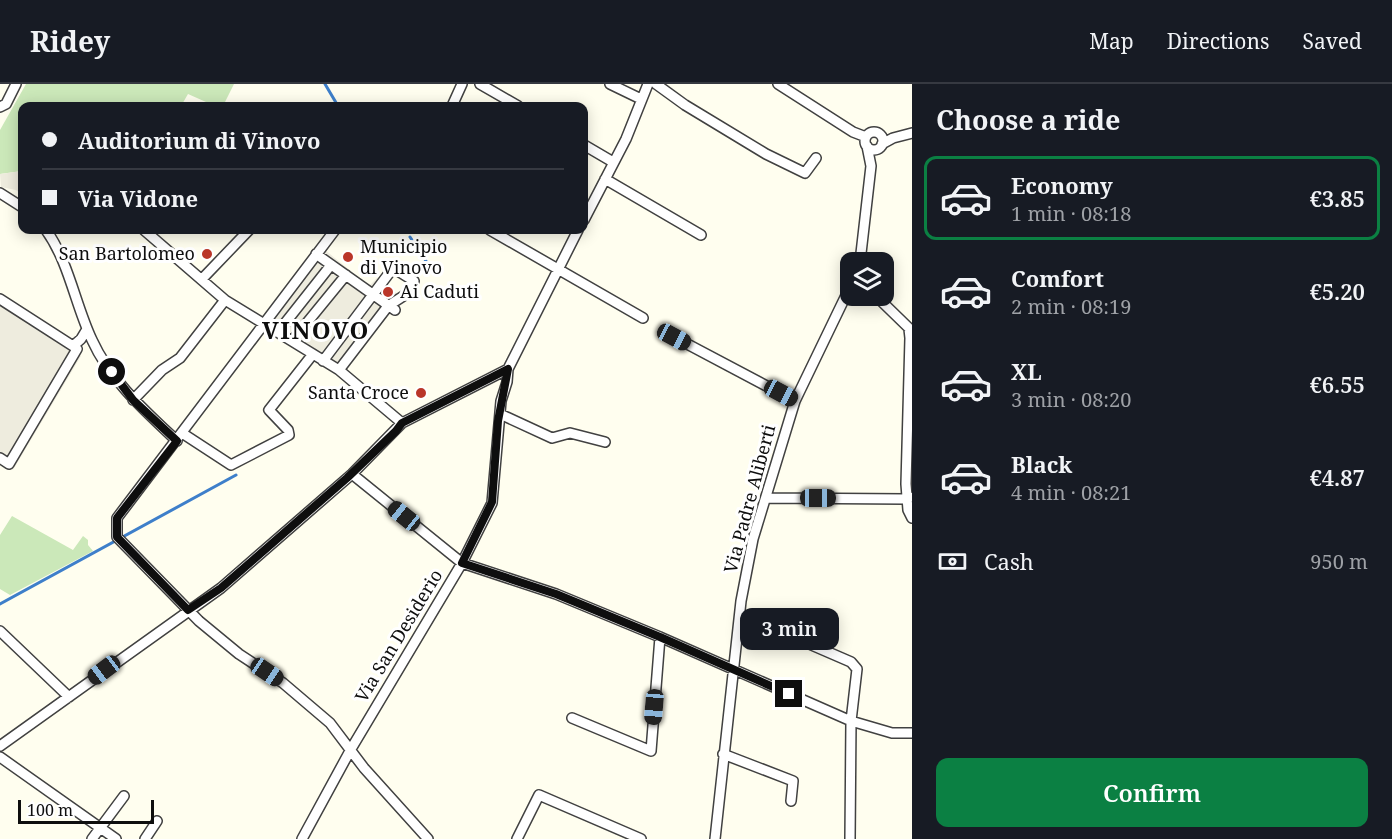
<!DOCTYPE html>
<html lang="en">
<head>
<meta charset="utf-8">
<style>
  :root { --surface:#171b24; --page:#242831; --text:#f1f3f6; --muted:#9ea1a6; --line:#363941; --accent:#0b8043 }
  body { margin:0; font-family:"Noto Serif",serif; background:var(--page); color:var(--text); height:100vh; display:flex; flex-direction:column; font-size:22px; white-space:nowrap }
  * { box-sizing:border-box; margin:0 }
  p { font-size:20px; color:var(--muted) }
  .icon { flex:none; width:33px; height:33px; fill:none; stroke:currentColor; stroke-width:2; stroke-linecap:round; stroke-linejoin:round }
  .map { position:relative; flex:1; overflow:hidden }
  .sheet { display:flex; flex-direction:column; background:var(--surface); width:480px }
  .sheet>* { flex:none }
  .banner { position:absolute; left:18px; top:18px; width:570px; height:132px; border-radius:12px; box-shadow:0 3px 15px #0003; display:grid; align-content:center; height:132px; padding:0 24px; background:var(--surface) }
  .controls { position:absolute; left:840px; top:168px; display:grid; gap:12px }
  .controls a { display:grid; place-items:center; width:54px; height:54px; border-radius:12px; background:var(--surface); box-shadow:0 3px 15px #0003; font-size:30px }
  .scale { position:absolute; left:18px; bottom:15px; width:136px; box-sizing:border-box; padding-left:6px; border:3px solid #0e0e0e; border-top:0; font-size:16px; line-height:21px; white-space:nowrap; color:#0e0e0e; -webkit-text-stroke:4px #fff; paint-order:stroke }
  .end { position:absolute; width:27px; height:27px; margin:-14px; border:8px solid #0e0e0e; background:#fff; box-shadow:0 0 0 3px #fff }
  .from { border-radius:50% }
  .bubble { position:absolute; height:42px; border-radius:12px; background:var(--surface); box-shadow:0 3px 15px #0003; font-size:20px; font-weight:600; line-height:42px; text-align:center }
  .car { position:absolute; width:18px; height:36px; margin:-18px -9px; border-radius:8px; box-shadow:0 0 4px 2px #0007; background:linear-gradient(#222 24%,#8ab4d8 0 40%,#222 0 76%,#8ab4d8 0 86%,#222 0) }
  .banner b { display:flex; align-items:center; gap:21px; height:57px; font-size:22px }
  .banner b+b { border-top:2px solid var(--line) }
  .banner i { width:15px; height:15px; background:var(--text) }
  ul { padding:0; list-style:none }
  li { display:flex; align-items:center; gap:18px; height:84px; margin:0 12px 9px; padding:0 12px; border:3px solid transparent; border-radius:12px }
  li div { flex:1 }
  li b { display:block; font-size:22px }
  li em { font-style:normal; font-weight:600 }
  li.current { border-color:var(--accent) }
  li>.icon { width:54px; height:54px; stroke-width:1.5 }
  h2 { padding:0 24px; font-size:27px; line-height:72px }
  .pay { display:flex; align-items:center; gap:15px; height:66px; padding:0 24px; font-size:22px }
  .pay p { margin-inline-start:auto }
  .primary-button { display:flex; gap:12px; margin-top:auto; padding:12px 24px }
  .primary-button a { flex:1; height:69px; border-radius:12px; background:var(--accent); color:#fff; font-size:24px; font-weight:600; line-height:69px; text-align:center }
  header { display:flex; align-items:center; gap:36px; box-sizing:border-box; height:84px; padding:0 30px; background:var(--surface); border-bottom:2px solid var(--line) }
  header strong { font-size:28px }
  nav { display:flex; gap:33px; margin-inline-start:auto; font-size:21px }
  main { display:flex; flex:1; min-height:0 }
  .map>svg:first-child { display:block }
</style>
</head>
<body>
<header>
<strong>Ridey</strong>
<nav><a>Map</a><a>Directions</a><a>Saved</a></nav>
</header>
<main>
<div class="map">
<svg width="912" height="755" viewBox="0 0 912 755">
  <rect width="100%" height="100%" fill="#fffeef"/>
  <path fill="#cbe8b9" d="M26,0H234L223,22H215L188,10L181,22H22V87L0,90V46Z
    M12,432L73,466L83,452L88,456V461L93,467L10,511L0,505V451Z"/>
  <path fill="#eeecde" d="M22,87V111L16,106L1,103L0,90Z
    M319,161L369,202L377,194L400,212L345,285L264,234Z
    M0,220L81,272L13,386L0,377Z"/>
  <g fill="none" stroke-linecap="round" stroke-linejoin="round">
    <path stroke="#3e7fca" stroke-width="3" d="M325,0L338,22
      M410,153L426,177
      M0,520L236,391"/>
    <g stroke="#414141" stroke-width="12">
      <path id="minor" d="M480,0L518,22
        M610,0L641,15
        M656,0L685,21L766,70L805,89L816,74
        M778,0L853,48L866,53
        M452,22L462,0
        M0,23L6,20L16,0
        M865 57a9 9 0 1 1 18 0a9 9 0 1 1-18 0Z
        M882,60L893,54L912,49
        M584,61L613,78
        M605,95L701,151
        M0,109L22,123
        M584,136L626,55L648,0
        M46,146C69,178 75,220 92,256C110,296 145,327 177,357
        M144,146L225,216L339,286L402,339
        M335,146L117,434V453L199,537L239,570L283,599L330,639L364,684L428,755
        M490,146L643,234
        M316,170L395,226
        M860,178L871,82L867,62
        M202,195L249,146
        M876,212L912,247
        M0,215L73,262L81,255L87,245
        M909,245L910,254L906,400L908,426L912,434
        M278,248L331,181
        M674,253L795,317
        M292,257L346,191
        M323,277L393,184L414,197L405,211L388,222L339,286
        M133,316L162,286L180,274L225,216
        M500,330L552,354L570,349L605,358
        M182,349L231,381L289,351L288,346L269,326L313,270
        M0,374L9,380L77,265L73,262
        M352,390L462,479L556,510L660,553L851,637L892,649H912
        M766,414L906,415L910,413
        M740,530L851,578L857,585L851,637L850,755
        M0,547L69,613
        M572,634L651,667L660,553
        M0,662L221,504L352,390L402,339L508,285
        M723,670L793,697L791,717
        M0,673L116,755
        M92,755L124,712
        M145,755L157,737
        M302,755L351,665L462,479L492,419L501,317L507,298L508,285L578,146
        M517,755L539,711L641,755
        M715,755L741,517L753,455L795,317L850,203"/>
    </g>
    <use href="#minor" stroke="#fff" stroke-width="9"/>
  </g>
  <g fill="none" stroke-linecap="round" stroke-linejoin="round">
    <path stroke="#0e0e0e" stroke-width="8" d="M112,288L133,316L177,357L117,434V453L188,526L221,504L347,394L396,347L402,339L508,285L498,337L492,418L462,479L556,510L660,553L789,610"/>
  </g>
  <g fill="#ba3629" stroke="#fff" stroke-width="2">
    <circle cx="207" cy="170" r="6"/>
    <circle cx="348" cy="173" r="6"/>
    <circle cx="388" cy="208" r="6"/>
    <circle cx="421" cy="309" r="6"/>
  </g>
  <g text-anchor="middle" stroke-width="6" stroke-linejoin="round" paint-order="stroke">
    <g font-size="18" fill="#0e0e0e" stroke="#fff" text-anchor="start">
      <text x="360" y="169">Municipio<tspan x="360" dy="21">di Vinovo</tspan></text>
      <text x="195" y="176" text-anchor="end">San Bartolomeo</text>
      <text x="400" y="214">Ai Caduti</text>
      <text x="409" y="315" text-anchor="end">Santa Croce</text>
    </g>
    <g font-size="18" fill="#0e0e0e" stroke="#fff">
      <text transform="translate(750 415) rotate(-75)" y="6">Via Padre Aliberti</text>
      <text transform="translate(399 552) rotate(-59)" y="6">Via San Desiderio</text>
    </g>
    <g font-size="24" font-weight="bold" letter-spacing="1.5" fill="#0e0e0e" stroke="#fff">
      <text x="316" y="255">VINOVO</text>
    </g>
  </g>
</svg>
<div class="controls">
<a><svg class="icon" aria-label="layers" viewBox="0 0 24 24"><path d="M12 4l9 5-9 5-9-5zM3 14l9 5 9-5"/></svg></a>
</div>
<div class="scale">100 m</div>
<i class="end from" style="left:112px;top:288px"></i>
<i class="end" style="left:789px;top:610px"></i>
<div class="bubble" style="left:740px;top:524px;width:99px">3 min</div>
<i class="car" style="left:674px;top:253px;rotate:118deg"></i>
<i class="car" style="left:781px;top:309px;rotate:118deg"></i>
<i class="car" style="left:818px;top:414px;rotate:90deg"></i>
<i class="car" style="left:404px;top:432px;rotate:309deg"></i>
<i class="car" style="left:104px;top:586px;rotate:233deg"></i>
<i class="car" style="left:267px;top:588px;rotate:124deg"></i>
<i class="car" style="left:654px;top:623px;rotate:185deg"></i>
<div class="banner">
<b><i class="from"></i>Auditorium di Vinovo</b>
<b><i></i>Via Vidone</b>
</div>
</div>
<section class="sheet">
<h2>Choose a ride</h2>
<ul>
<li class="current"><svg class="icon" aria-label="car" viewBox="0 0 24 24"><path d="M5 17H2v-5l4-1 3-4h7l3 4 3 1v5h-3M9 17h6M6 11h13"/><circle cx="7" cy="17" r="2"/><circle cx="17" cy="17" r="2"/></svg><div><b>Economy</b><p>1 min · 08:18</p></div><em>€3.85</em></li>
<li><svg class="icon" aria-label="car" viewBox="0 0 24 24"><path d="M5 17H2v-5l4-1 3-4h7l3 4 3 1v5h-3M9 17h6M6 11h13"/><circle cx="7" cy="17" r="2"/><circle cx="17" cy="17" r="2"/></svg><div><b>Comfort</b><p>2 min · 08:19</p></div><em>€5.20</em></li>
<li><svg class="icon" aria-label="car" viewBox="0 0 24 24"><path d="M5 17H2v-5l4-1 3-4h7l3 4 3 1v5h-3M9 17h6M6 11h13"/><circle cx="7" cy="17" r="2"/><circle cx="17" cy="17" r="2"/></svg><div><b>XL</b><p>3 min · 08:20</p></div><em>€6.55</em></li>
<li><svg class="icon" aria-label="car" viewBox="0 0 24 24"><path d="M5 17H2v-5l4-1 3-4h7l3 4 3 1v5h-3M9 17h6M6 11h13"/><circle cx="7" cy="17" r="2"/><circle cx="17" cy="17" r="2"/></svg><div><b>Black</b><p>4 min · 08:21</p></div><em>€4.87</em></li>
</ul>
<div class="pay"><svg class="icon" aria-label="cash" viewBox="0 0 24 24"><path d="M3 7h18v10H3z"/><circle cx="12" cy="12" r="2"/></svg>Cash<p>950 m</p></div>
<div class="primary-button"><a>Confirm</a></div>
</section>
</main>
</body>
</html>
